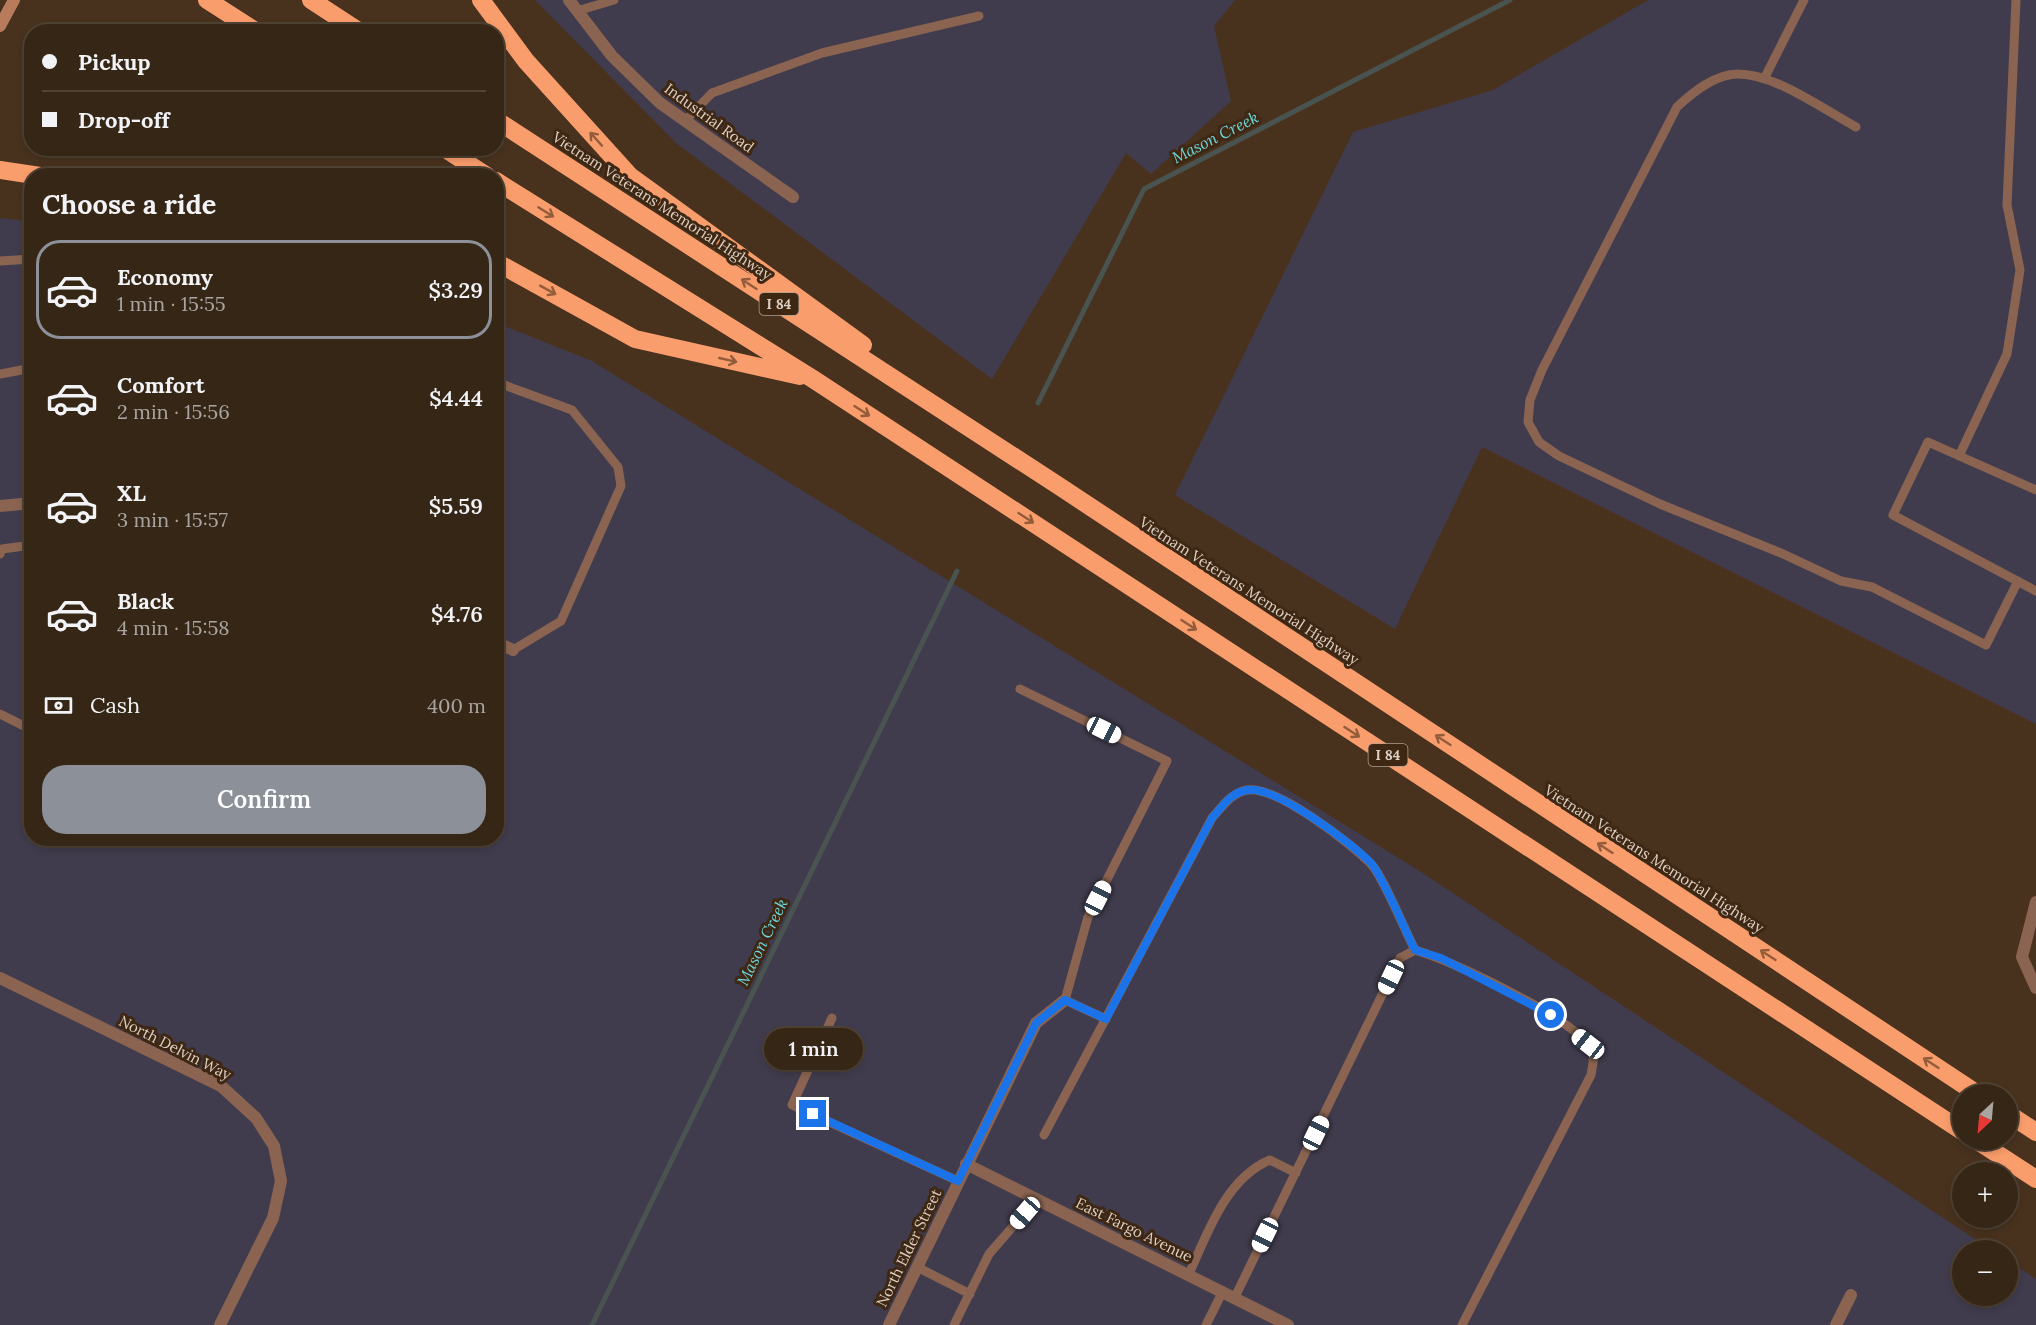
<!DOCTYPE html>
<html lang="en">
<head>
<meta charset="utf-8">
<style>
  :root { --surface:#362616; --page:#3d2e1f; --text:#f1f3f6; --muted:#aaa5a1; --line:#504335; --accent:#8c9099 }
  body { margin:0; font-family:Lora,serif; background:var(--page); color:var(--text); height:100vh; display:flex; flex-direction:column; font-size:22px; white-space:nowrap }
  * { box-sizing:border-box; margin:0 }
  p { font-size:20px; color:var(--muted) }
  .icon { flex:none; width:33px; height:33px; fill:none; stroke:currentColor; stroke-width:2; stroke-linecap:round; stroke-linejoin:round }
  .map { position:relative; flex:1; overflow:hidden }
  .drawer { position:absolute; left:24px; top:168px; width:480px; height:678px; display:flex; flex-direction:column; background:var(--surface); border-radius:24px; box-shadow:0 3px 9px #0003,0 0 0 2px var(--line) }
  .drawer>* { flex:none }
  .banner { position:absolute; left:24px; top:24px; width:480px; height:132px; border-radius:24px; box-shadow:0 3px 9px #0003,0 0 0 2px var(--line); display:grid; align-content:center; height:132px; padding:0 18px; background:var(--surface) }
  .needle { width:39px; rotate:206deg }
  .buttons { position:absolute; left:1952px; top:1084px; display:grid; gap:12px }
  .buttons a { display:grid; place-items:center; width:66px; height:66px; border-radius:50%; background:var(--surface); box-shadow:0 3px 9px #0003,0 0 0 2px var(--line); font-size:30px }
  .end { position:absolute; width:27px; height:27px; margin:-14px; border:8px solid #1a73e8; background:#fff; box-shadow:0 0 0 3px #fff }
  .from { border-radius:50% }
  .bubble { position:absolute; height:42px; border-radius:21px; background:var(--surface); box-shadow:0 3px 9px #0003,0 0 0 2px var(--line); font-size:20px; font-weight:600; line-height:42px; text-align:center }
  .car { position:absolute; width:18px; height:36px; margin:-18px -9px; border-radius:8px; box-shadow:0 0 4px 2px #0007; background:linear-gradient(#fff 24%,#345 0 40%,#fff 0 76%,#345 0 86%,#fff 0) }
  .banner b { display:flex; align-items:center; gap:21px; height:57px; font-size:22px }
  .banner b+b { border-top:2px solid var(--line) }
  .banner i { width:15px; height:15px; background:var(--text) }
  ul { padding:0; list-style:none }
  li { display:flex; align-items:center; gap:18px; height:99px; margin:0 12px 9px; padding:0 6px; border:3px solid transparent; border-radius:24px }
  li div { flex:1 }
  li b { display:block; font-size:22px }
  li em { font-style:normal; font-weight:600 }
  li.active { border-color:var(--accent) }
  li>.icon { width:54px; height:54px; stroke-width:1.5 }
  h2 { padding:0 18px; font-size:27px; line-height:72px }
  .pay { display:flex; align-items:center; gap:15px; height:66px; padding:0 18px; font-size:22px }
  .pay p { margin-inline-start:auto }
  .action { display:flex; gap:12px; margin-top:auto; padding:12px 18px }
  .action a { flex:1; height:69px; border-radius:24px; background:var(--accent); color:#fff; font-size:24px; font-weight:600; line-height:69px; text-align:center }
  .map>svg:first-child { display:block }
</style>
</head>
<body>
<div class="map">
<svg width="2036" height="1325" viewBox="0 0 2036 1325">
  <rect width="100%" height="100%" fill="#48321e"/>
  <path fill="#413c4d" d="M535,0H1235L1214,26L1231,101L1151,174L1126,153L992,379L676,143Z
    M1648,0H2036V724L1482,447L1395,629L1175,495L1353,132L1493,90Z
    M0,218L31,221L32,838H496L497,323L592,361L1418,870L1993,1251H1962V1296H2007V1260L2036,1279V1325H0Z"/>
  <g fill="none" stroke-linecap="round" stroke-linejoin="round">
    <path stroke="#495350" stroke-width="5" d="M1038,403L1144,189L1510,0
      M592,1325L957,571"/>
    <path stroke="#8a6450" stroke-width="9" d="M577,11L614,0
      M1765,77L1804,0
      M685,121L712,93L822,53L979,16
      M1856,127C1823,109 1775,74 1738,74C1715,74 1693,92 1677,107L1542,370L1530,400L1528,422L1539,442L1559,456L1660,504L1781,553L1841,581L1872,587L1986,645L2018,581
      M0,261L32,259
      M0,374L32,368
      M496,382L572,410L618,467L621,486L561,621L513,650
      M1959,456L2007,354L2020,270L2007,205L2016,0
      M2036,490L1928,442L1893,515L2036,591
      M29,503L31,545
      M0,554L2,549L32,545
      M1020,689L1167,761L1088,917L1065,1000L1106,1019
      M0,714L32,730
      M832,1018L792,1105L958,1181
      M1044,1135L1212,818C1222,807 1231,793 1247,790C1275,785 1351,843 1371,864C1383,876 1405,931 1415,950
      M917,1267L970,1294
      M1189,1274C1207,1234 1226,1178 1270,1160L1296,1173
      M1235,1297L1400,958L1415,950C1454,962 1562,1013 1588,1044C1596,1054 1593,1063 1591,1075L1462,1325
      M954,1325L989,1254L1037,1199
      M1206,1325L1223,1291"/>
    <path stroke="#8a6450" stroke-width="12" d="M569,0L612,56L660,103L793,197
      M0,506L32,503
      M496,642L513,650
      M2036,902L2022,957L2036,988
      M0,978L221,1086L256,1118L274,1146L281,1181L273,1218L220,1325
      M966,1164L1288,1325
      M889,1325L1036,1023L1065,1000
      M1836,1325L1851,1295"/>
    <path stroke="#b87c5c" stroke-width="12" d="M0,26L14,0"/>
    <path stroke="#fa9d6c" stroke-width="18" d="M207,0L257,32
      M311,0L360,32
      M481,0L526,61L630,176L863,345
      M496,120L1062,488L1979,1095
      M444,148L487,176
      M0,170L40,176
      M496,181L813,379L1962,1131
      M496,262L635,339L800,376
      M2007,1113L2036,1132
      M1976,1140L2036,1179"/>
  </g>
  <defs><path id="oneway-shaft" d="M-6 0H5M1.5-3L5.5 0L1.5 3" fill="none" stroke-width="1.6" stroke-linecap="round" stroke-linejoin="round" transform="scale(1.5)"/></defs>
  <g stroke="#935d3c">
    <use href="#oneway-shaft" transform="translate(596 139) rotate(-132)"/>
    <use href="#oneway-shaft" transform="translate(546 212) rotate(32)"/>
    <use href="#oneway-shaft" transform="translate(749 284) rotate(-147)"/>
    <use href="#oneway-shaft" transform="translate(548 290) rotate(29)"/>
    <use href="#oneway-shaft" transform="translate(728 360) rotate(13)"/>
    <use href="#oneway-shaft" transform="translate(862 411) rotate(33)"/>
    <use href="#oneway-shaft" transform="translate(1026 518) rotate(33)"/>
    <use href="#oneway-shaft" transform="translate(1189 625) rotate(33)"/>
    <use href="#oneway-shaft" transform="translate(1352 732) rotate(33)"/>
    <use href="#oneway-shaft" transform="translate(1443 740) rotate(-147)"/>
    <use href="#oneway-shaft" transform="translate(1605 848) rotate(-147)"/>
    <use href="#oneway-shaft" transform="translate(1768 955) rotate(-147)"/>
    <use href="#oneway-shaft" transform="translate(1931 1063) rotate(-147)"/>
  </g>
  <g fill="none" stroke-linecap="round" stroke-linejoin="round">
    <path stroke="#1a73e8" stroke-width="8" d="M813,1114L958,1181L1036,1023L1065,1000L1106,1019L1212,818C1222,807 1230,793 1247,790C1275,785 1351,843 1371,863C1383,877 1405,930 1415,950L1441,958L1551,1015"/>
  </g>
  <g text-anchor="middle" stroke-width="6" stroke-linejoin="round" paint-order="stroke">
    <g fill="#3e2814" stroke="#ae9e8f" stroke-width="1.5">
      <rect x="759.5" y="293" width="39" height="22" rx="4.5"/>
      <rect x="1368.5" y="744" width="39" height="22" rx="4.5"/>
    </g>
    <g font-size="14" font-weight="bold" fill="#ded0c4">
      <text x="779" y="309">I 84</text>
      <text x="1388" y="760">I 84</text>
    </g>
    <g font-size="15" fill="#ded0c4" stroke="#3e2814">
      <text transform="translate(709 118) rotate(36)" y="5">Industrial Road</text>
      <text transform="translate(662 206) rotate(33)" y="5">Vietnam Veterans Memorial Highway</text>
      <text transform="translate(1249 591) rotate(33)" y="5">Vietnam Veterans Memorial Highway</text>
      <text transform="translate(1654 859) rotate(33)" y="5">Vietnam Veterans Memorial Highway</text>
      <text transform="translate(175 1048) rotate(27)" y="5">North Delvin Way</text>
      <text transform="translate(1134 1230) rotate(26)" y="5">East Fargo Avenue</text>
      <text transform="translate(909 1248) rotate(-64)" y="5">North Elder Street</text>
    </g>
    <g font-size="16" font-style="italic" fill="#6cd6db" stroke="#3e2814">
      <text transform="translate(1215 137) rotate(-27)" y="6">Mason Creek</text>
      <text transform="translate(762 942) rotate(-64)" y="6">Mason Creek</text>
    </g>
  </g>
</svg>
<div class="buttons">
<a><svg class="needle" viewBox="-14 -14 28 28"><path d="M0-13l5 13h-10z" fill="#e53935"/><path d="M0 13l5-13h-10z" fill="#aaa5a1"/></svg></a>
<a>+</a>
<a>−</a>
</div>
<i class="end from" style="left:1551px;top:1015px"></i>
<i class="end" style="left:813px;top:1114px"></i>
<div class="bubble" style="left:764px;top:1028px;width:99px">1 min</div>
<i class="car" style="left:1104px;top:730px;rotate:116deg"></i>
<i class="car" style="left:1098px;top:898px;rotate:27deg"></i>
<i class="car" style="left:1391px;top:977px;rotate:205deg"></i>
<i class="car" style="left:1588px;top:1044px;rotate:308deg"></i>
<i class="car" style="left:1316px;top:1133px;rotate:26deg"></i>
<i class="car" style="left:1025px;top:1213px;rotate:221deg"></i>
<i class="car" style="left:1265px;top:1235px;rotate:206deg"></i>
<div class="banner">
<b><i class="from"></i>Pickup</b>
<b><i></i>Drop-off</b>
</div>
<section class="drawer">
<h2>Choose a ride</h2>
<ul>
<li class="active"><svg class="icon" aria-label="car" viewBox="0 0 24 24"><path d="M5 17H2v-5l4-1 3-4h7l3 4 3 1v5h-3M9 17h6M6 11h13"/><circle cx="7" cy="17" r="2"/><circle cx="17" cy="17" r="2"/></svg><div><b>Economy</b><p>1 min · 15:55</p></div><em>$3.29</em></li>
<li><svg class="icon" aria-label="car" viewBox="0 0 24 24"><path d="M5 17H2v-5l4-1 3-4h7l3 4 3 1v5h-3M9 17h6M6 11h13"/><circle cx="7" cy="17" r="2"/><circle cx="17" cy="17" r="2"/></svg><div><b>Comfort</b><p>2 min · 15:56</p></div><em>$4.44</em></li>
<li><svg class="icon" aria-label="car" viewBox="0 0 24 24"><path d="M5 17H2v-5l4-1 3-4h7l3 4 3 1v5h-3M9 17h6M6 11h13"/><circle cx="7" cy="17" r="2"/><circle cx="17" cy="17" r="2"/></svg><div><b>XL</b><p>3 min · 15:57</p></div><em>$5.59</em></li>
<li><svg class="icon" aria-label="car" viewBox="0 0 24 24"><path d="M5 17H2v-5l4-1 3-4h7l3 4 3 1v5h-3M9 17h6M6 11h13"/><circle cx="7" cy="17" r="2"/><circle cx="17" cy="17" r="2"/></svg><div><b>Black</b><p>4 min · 15:58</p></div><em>$4.76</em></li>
</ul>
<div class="pay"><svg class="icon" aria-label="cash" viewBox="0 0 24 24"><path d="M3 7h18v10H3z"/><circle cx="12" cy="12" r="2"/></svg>Cash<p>400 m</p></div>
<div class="action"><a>Confirm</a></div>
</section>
</div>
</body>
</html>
